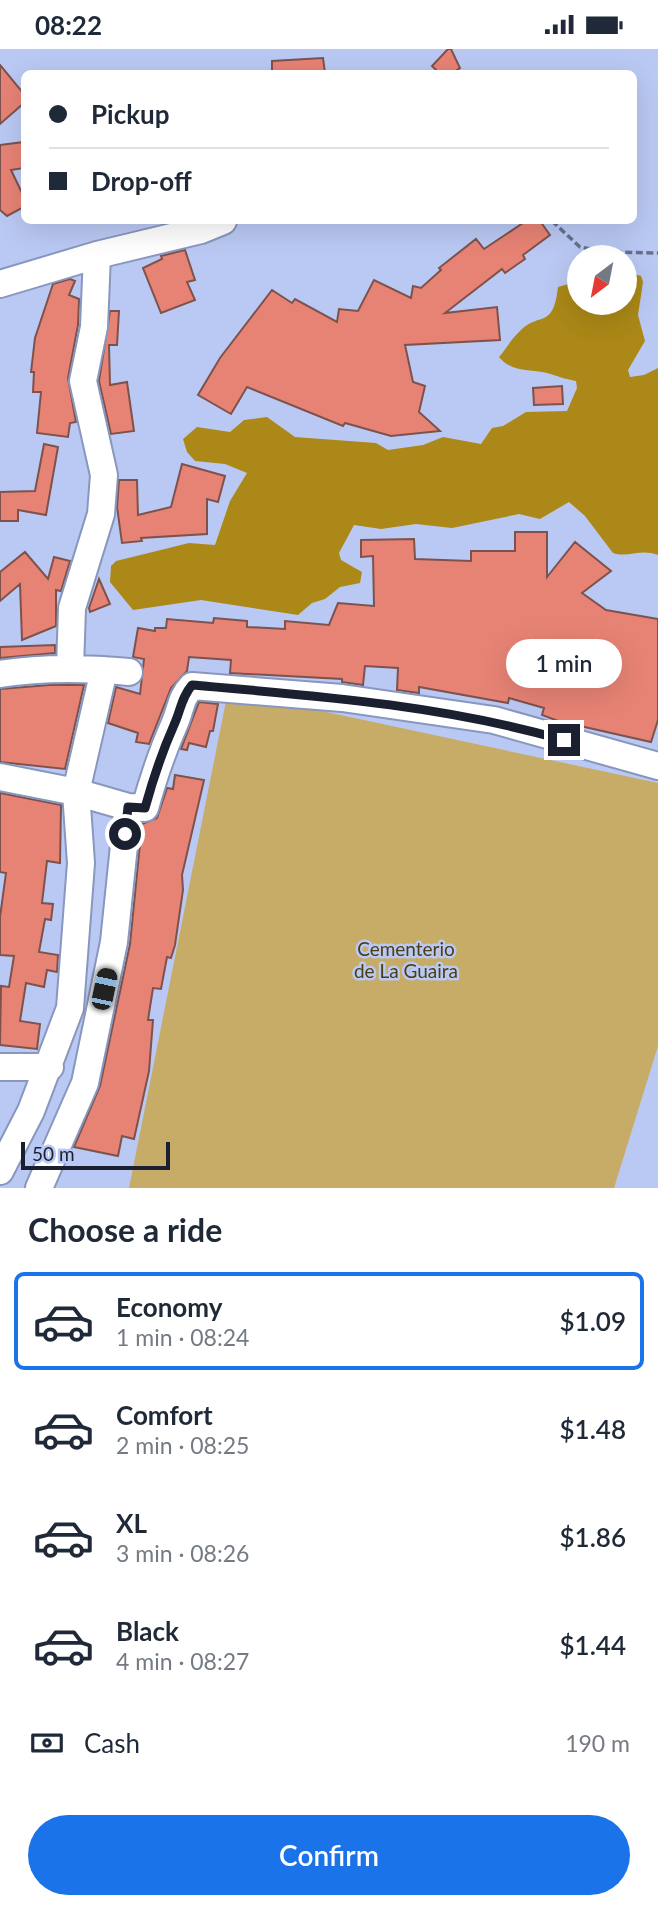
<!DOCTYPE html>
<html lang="en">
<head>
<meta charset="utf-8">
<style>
  :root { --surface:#fff; --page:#f2f2f3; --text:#1f2937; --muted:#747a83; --line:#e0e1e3; --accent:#1a73e8 }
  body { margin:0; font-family:Lato,sans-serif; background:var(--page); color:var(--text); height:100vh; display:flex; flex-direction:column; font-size:26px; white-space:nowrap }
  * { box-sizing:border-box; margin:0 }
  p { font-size:23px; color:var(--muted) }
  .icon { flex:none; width:38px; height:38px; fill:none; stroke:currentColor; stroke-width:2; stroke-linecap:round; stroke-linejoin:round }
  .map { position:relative; height:1139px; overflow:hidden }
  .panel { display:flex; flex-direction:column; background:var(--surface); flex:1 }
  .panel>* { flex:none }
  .banner { position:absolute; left:21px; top:21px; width:616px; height:154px; border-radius:10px; box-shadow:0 7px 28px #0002; display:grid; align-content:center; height:154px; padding:0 28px; background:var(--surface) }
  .needle { width:46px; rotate:212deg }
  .tools { position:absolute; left:567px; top:196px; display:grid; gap:14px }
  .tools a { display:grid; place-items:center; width:70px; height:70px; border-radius:50%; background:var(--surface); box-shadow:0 7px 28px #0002; font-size:35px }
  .scale { position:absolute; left:21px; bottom:18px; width:149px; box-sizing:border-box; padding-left:7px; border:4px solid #1a202f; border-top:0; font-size:19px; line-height:24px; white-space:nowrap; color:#1a202f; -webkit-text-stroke:5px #bac9f3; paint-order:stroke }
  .end { position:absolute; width:32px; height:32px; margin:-16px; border:9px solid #1a202f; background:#fff; box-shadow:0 0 0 4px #fff }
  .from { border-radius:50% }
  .bubble { position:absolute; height:49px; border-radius:24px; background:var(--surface); box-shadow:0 7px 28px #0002; font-size:23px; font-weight:600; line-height:49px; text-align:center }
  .car { position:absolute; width:21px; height:42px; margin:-21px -10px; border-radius:9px; box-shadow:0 0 5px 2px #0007; background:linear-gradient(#222 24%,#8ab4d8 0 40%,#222 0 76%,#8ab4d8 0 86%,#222 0) }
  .banner b { display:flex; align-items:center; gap:24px; height:66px; font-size:26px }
  .banner b+b { border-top:2px solid var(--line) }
  .banner i { width:18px; height:18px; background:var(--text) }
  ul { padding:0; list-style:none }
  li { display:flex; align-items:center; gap:21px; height:98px; margin:0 14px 10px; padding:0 14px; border:4px solid transparent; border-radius:10px }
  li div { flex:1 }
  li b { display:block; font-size:26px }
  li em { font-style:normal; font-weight:600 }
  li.selected { border-color:var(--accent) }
  li>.icon { width:63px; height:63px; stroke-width:1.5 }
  h2 { padding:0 28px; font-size:32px; line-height:84px }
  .pay { display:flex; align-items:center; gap:18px; height:77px; padding:0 28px; font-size:26px }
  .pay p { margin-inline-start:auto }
  .action { display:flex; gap:14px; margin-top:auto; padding:14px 28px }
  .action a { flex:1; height:80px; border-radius:42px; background:var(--accent); color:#fff; font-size:28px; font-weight:600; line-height:80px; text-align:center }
  .status { display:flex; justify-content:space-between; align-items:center; height:49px; padding:0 35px; background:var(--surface); direction:ltr }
  .status svg { height:19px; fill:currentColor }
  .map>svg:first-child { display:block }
</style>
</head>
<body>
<div class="status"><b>08:22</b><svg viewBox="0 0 49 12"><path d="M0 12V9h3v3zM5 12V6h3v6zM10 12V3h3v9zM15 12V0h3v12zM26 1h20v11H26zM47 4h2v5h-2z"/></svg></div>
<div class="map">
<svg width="658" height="1139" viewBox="0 0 658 1139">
  <rect width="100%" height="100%" fill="#bac9f3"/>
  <path fill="#c7ac68" d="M228,642L658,734V997L614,1139H129Z"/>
  <path fill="#ab8817" d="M625,222L641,227L643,233L638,266L645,292L628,321L630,328L644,326L658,319V506C640,499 629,509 613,504L585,467L569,453L540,470L519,465L452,479L416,475L381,480L354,476L339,504L341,511L362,523L360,534L340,538L325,550L312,554L298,566L201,551L133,561L110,533L111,517L116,512L189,494L215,496L230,452L247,424L225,415L195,412L187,403L183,390L197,378L230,383L244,371L267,368L295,388L376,394L388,401L423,396L443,388L481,395L492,379L503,377L526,363L567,362L577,339L576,332C565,330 557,327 547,324C531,320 512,324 499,308C506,300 512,289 520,282C540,262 553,281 558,238L579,232V254H625Z"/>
  <path fill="#e78375" stroke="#7e524c" stroke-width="2" d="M448,0H451L460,19L452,24H439L432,17Z
    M323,9L325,24H272V12Z
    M0,16L24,45V54L0,75Z
    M24,93V119L11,121L24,148V158L7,167L0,161V96Z
    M526,172H540L550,186L523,206L525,210L505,224L502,220L445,264L497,258L500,291L405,296L413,333L425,337L419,363L440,382L391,387L345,374L343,377L247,338L231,365L198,346L220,309L272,241L292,254L295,250L337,273L339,260L358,262L374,231L411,249L413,237L421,239L441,221L439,219L476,190L484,200Z
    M185,201L195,231L187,233L195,251L161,264L143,219L162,210L161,207Z
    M70,230L75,232L69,246L79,250L78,276L68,329L76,373L70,374L68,388L37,384L41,343H33L34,323H31L35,289L53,235Z
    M110,262H119L117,296H109L110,336L127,333L134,382L111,385L99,332Z
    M562,337L563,355L534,356L533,339Z
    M44,395L58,398L46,466L18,461V472H0V443L35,442Z
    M182,415L225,427L218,453L207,450V485L141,489L142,492L122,494L117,458L119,431H137L138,466L171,458Z
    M515,483H547V528L575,493L611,522L582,544L606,561L658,570V671L651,693L558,672L542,666L544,659L509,649L508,654L419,638V644L397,641L398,619L365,617L363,636L342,633V630L230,624L231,611L189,608L187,622L171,639L149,695L136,693L138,684L108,674L116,638L140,645L144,610L133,608L138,579L155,582V579H166L167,570L213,574L214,569L247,572V578L285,580V572L329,576L338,554L374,557L373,507L361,508V491L414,490L415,510L471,512V502H515Z
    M25,503L48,530L54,508L70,512L61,542L56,541V577L22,591L20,535L0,552V523Z
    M99,530L110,555L90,563L89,559Z
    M55,596V604L0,609V598Z
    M49,636H84L65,720L0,713V640Z
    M199,653L218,655L213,682H210L206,698L189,694L187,701L181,700Z
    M175,726L204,731L182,826L183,841L175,896L171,909L167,908L161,940L153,939L148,971H153L149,1022L134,1090L122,1087L118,1107L74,1098L100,1037L130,895L142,775L157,769L167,739L173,740Z
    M0,744L61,756L60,814L47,812L42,854L53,855L51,871L45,870L39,903L58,906L57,923L47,921L44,938L26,934L20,972L40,975L37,1000L0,996L1,937L9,938L14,907L0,906V868L6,824L0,823Z"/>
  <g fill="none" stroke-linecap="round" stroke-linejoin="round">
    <g stroke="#8897be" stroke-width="30">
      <path id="minor" d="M0,235L97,206L201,181L223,172
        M70,619L72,559L101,465L104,426L83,332L94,278L97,206
        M0,625C44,618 85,619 129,623
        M0,728L76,743L128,758
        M0,1018H50
        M0,1122L31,1062L70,959L81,814L76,743L104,621
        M39,1139L85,1034L114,893L128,758L145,759C153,730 162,703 174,676C181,661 180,649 192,637L342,649L494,671L658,717"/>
    </g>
    <path stroke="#67718d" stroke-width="3.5" stroke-dasharray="7 3.5" stroke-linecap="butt" d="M552,172L580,198L607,203L658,204"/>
    <use href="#minor" stroke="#fff" stroke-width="26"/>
  </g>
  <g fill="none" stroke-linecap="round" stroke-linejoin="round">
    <path stroke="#1a202f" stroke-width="9" d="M125,785L128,758L145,759C153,730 162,703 174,676C181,661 181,649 192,636C319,647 441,656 564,691"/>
  </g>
  <g text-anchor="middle" stroke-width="5" stroke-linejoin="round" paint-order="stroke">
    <g font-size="19" fill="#4b3c11" stroke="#bac9f3">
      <text x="406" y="907">Cementerio<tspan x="406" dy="22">de La Guaira</tspan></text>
    </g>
  </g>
</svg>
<div class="tools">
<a><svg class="needle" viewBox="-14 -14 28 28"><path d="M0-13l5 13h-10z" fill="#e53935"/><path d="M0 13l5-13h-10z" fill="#747a83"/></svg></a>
</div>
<div class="scale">50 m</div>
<i class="end from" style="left:125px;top:785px"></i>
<i class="end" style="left:564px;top:691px"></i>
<div class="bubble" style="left:506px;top:590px;width:116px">1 min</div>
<i class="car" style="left:104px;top:940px;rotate:12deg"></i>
<div class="banner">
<b><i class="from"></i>Pickup</b>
<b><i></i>Drop-off</b>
</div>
</div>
<section class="panel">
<h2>Choose a ride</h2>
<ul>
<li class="selected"><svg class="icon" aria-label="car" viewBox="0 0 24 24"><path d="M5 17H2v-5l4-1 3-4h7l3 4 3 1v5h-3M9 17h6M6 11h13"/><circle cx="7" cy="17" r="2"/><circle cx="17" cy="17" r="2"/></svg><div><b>Economy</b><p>1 min · 08:24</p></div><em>$1.09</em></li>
<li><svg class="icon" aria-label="car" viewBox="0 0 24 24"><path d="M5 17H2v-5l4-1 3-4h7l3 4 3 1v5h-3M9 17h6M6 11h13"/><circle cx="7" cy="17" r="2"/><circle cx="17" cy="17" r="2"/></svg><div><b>Comfort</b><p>2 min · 08:25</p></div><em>$1.48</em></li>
<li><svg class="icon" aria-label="car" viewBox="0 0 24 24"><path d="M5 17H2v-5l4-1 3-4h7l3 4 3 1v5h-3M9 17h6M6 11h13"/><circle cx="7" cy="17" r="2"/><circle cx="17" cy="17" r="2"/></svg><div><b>XL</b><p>3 min · 08:26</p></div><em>$1.86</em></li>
<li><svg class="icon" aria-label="car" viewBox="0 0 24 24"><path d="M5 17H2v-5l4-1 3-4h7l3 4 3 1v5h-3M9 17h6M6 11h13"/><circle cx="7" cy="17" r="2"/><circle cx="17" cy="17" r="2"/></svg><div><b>Black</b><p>4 min · 08:27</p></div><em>$1.44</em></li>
</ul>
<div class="pay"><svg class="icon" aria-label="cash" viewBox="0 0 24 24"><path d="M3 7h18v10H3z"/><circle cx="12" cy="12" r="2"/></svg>Cash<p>190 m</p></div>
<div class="action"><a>Confirm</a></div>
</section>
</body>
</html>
